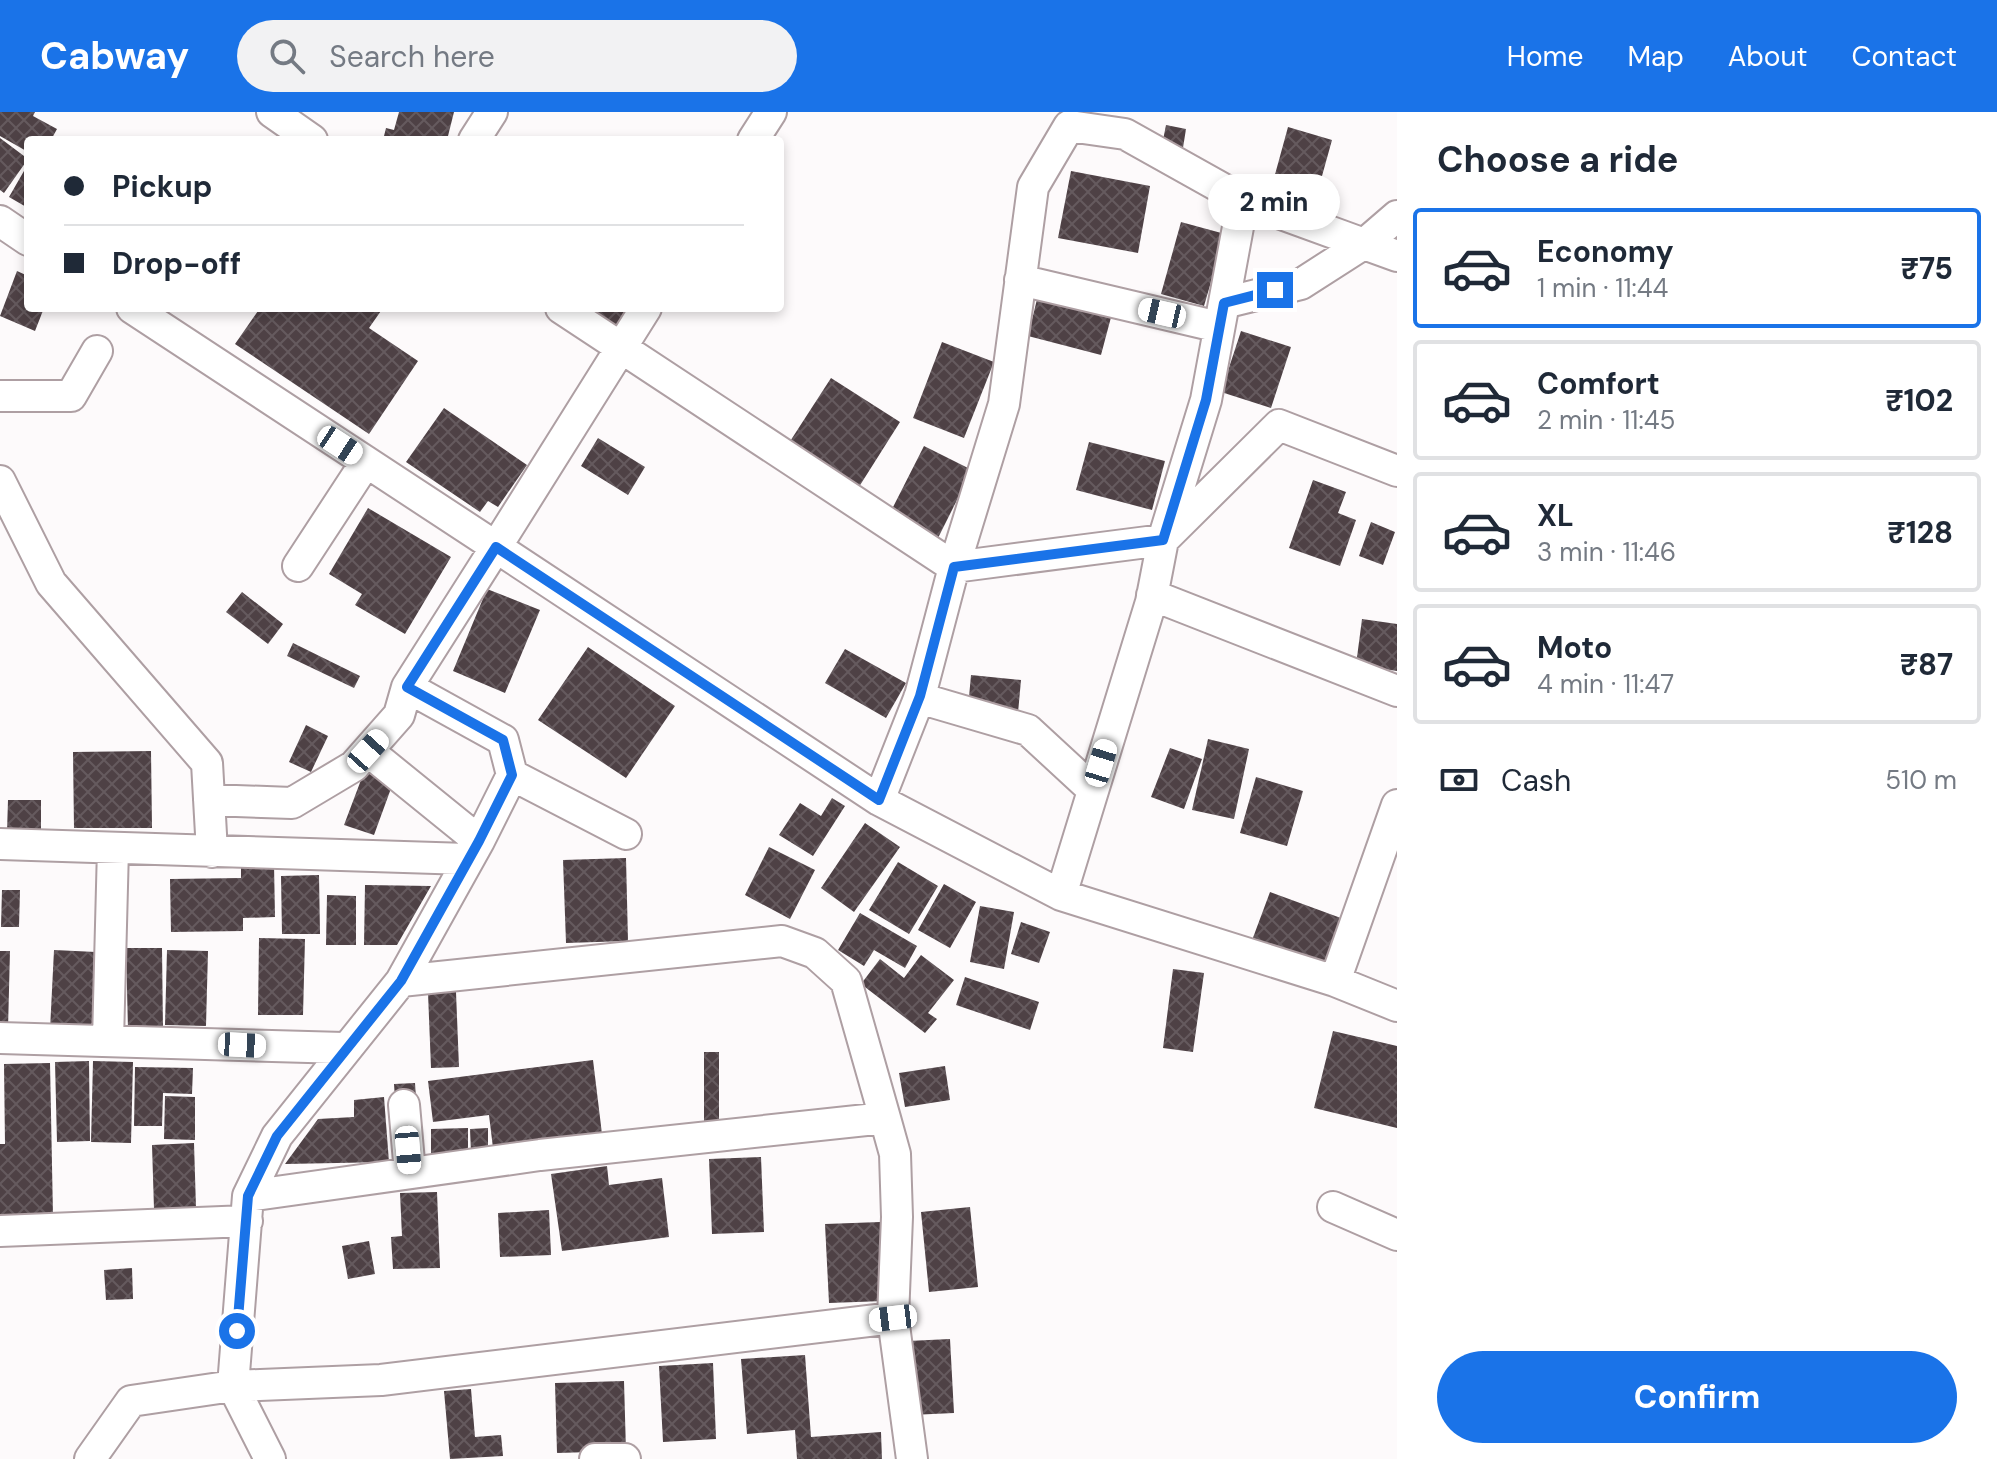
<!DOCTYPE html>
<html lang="en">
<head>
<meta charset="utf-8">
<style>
  :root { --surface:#fff; --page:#f2f2f3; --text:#1f2937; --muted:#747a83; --line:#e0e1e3; --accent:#1a73e8 }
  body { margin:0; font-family:"DM Sans",sans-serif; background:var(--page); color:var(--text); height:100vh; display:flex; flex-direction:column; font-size:30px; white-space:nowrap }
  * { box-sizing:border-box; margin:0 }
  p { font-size:26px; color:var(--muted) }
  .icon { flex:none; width:44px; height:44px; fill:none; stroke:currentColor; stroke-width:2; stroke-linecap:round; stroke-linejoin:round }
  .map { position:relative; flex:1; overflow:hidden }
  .side { display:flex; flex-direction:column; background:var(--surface); width:600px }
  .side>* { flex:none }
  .guide { position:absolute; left:24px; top:24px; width:760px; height:176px; border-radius:8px; box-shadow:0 4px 12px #0003; display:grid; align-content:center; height:176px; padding:0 40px; background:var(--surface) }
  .end { position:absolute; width:36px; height:36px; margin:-18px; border:10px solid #1a73e8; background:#fff; box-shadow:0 0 0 4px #fff }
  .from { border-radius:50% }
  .bubble { position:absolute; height:56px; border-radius:28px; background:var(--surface); box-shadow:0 4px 12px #0003; font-size:26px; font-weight:800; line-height:56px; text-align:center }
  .car { position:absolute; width:24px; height:48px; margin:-24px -12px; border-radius:10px; box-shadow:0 0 6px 2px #0007; background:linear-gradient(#fff 24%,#345 0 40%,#fff 0 76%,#345 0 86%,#fff 0) }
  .guide b { display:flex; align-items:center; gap:28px; height:76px; font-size:30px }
  .guide b+b { border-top:2px solid var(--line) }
  .guide i { width:20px; height:20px; background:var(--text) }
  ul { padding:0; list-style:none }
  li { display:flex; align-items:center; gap:24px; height:120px; margin:0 16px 12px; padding:0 24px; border:4px solid var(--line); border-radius:8px }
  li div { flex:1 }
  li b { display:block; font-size:30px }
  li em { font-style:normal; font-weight:800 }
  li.selected { border-color:var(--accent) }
  li>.icon { width:72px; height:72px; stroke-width:1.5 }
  h2 { padding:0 40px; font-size:36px; line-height:96px }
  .pay { display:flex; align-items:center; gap:20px; height:88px; padding:0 40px; font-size:30px }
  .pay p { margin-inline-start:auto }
  .cta { display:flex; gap:16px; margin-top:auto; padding:16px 40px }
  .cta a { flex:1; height:92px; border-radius:48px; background:var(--accent); color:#fff; font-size:32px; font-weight:800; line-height:92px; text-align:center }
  header { display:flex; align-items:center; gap:48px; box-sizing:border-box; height:112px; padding:0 40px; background:var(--accent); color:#fff }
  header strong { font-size:38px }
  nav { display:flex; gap:44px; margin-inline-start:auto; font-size:28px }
  .search { width:560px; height:72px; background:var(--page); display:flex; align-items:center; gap:20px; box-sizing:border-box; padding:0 28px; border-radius:44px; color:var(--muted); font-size:30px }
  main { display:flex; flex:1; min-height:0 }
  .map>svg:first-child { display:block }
</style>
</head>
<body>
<header>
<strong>Cabway</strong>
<div class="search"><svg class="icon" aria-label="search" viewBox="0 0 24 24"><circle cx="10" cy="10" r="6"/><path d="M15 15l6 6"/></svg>Search here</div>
<nav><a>Home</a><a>Map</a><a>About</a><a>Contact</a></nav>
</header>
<main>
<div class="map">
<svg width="1397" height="1347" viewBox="0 0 1397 1347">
  <defs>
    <pattern id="building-cross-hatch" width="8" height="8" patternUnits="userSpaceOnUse" patternTransform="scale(2)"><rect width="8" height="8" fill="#4e4145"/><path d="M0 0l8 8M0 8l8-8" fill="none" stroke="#655a5e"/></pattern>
  </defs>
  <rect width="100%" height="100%" fill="#fdfafb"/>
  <path fill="url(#building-cross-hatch)" d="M0,0H35L33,4L57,17L51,28H28V40L0,24Z
    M399,0H454L447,28H383L386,16L394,18Z
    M1166,13L1186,17L1182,42L1161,38Z
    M1288,15L1332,28L1312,100L1268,88Z
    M0,26L28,47L4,81L0,78Z
    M28,52V96L9,85Z
    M1071,59L1150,74L1138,141L1058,126Z
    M1181,110L1225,122L1204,194L1161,182Z
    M17,159L28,164V196H44L35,219L0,204Z
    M1040,175L1114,194L1101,243L1028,224Z
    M260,196H383L369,216L418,249L369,322L235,232Z
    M578,196H628L619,216Z
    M1241,219L1291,235L1271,296L1221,280Z
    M942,230L994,250L964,326L913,306Z
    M831,266L900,310L857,378L787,334Z
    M444,296L527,353L498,395L488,389L480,400L406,350Z
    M598,326L645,355L628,383L581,354Z
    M1089,330L1165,349L1152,398L1076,378Z
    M924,334L972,358L938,426L889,403Z
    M1313,368L1346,380L1338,401L1356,408L1340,454L1289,436Z
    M368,396L451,445L405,522L355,493L362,482L329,462Z
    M1371,410L1395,420L1383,453L1359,444Z
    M487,477L540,498L505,581L453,559Z
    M242,480L283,512L268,532L226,500Z
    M1362,507L1397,512V559L1356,553Z
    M293,531L360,564L354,576L287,544Z
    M588,535L675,594L626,666L538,608Z
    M845,537L906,571L886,606L825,571Z
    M971,563L1021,568L1018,601L968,596Z
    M306,613L328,624L311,660L289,650Z
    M1208,627L1249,637L1234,707L1192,698Z
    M1170,636L1202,647L1184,697L1151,685Z
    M151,639L152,716H74L73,640Z
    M364,660L393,671L374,723L344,713Z
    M1256,665L1303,679L1287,734L1240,721Z
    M832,686L845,694L813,744L779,723L800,691L821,704Z
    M8,688H41V721L7,720Z
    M865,711L900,735L854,800L821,776Z
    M769,735L815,758L790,807L745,783Z
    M626,746L628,829L566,831L563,748Z
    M898,750L938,774L909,822L869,798Z
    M274,752L275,805L243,806V819L171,820L170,767L241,766V753Z
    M319,763L320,822H282L281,764Z
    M944,772L976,790L950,836L918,818Z
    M365,773L431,774L397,833H364Z
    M2,778H20L19,815H1Z
    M1270,780L1349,809L1331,860L1251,831Z
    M327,783L356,784V833H326Z
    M980,794L1014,800L1004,857L970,850Z
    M860,801L917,834L905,856L874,838L864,854L838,838Z
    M1021,810L1050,820L1039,851L1011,842Z
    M259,826L305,827L303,903H258Z
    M126,836H162L163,918H128Z
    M54,838L96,840L93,920L50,918Z
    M167,838L208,839L206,914L165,913Z
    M0,839H10L8,917H0Z
    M921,843L954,868L928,901L937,907L925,921L861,872L880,847L904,866Z
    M1173,857L1204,861L1193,940L1163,936Z
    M965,865L1039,890L1030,918L956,893Z
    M456,880L459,955L431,956L428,881Z
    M1333,919L1397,934V1016L1314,996Z
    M704,940H719V1015H704Z
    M593,948L602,1022L493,1036L489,1003L433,1010L428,969Z
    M89,949L90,1029L57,1030L55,950Z
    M93,949L133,950L131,1031L91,1030Z
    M50,951L53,1104L0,1105V1032H5L4,952Z
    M945,954L950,988L905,995L899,961Z
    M135,955L193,956L192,982L163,981L162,1014H134Z
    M415,971L416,986L395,987L394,972Z
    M165,984L195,985V1028L164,1027Z
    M384,985L389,1050L285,1052L318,1007L354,1005V988Z
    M468,1016V1043H431V1017Z
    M488,1016V1040L471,1041L470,1017Z
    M194,1031L196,1096L154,1097L152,1033Z
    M761,1045L764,1120L712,1122L709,1047Z
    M607,1054L609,1073L662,1066L669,1125L562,1139L551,1062Z
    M437,1080L440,1156L393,1157L391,1125L402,1124L400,1081Z
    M970,1095L978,1175L929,1180L921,1100Z
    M549,1098L551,1143L500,1145L498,1101Z
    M880,1110L884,1189L829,1191L825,1112Z
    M369,1129L375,1162L348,1167L342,1134Z
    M132,1156L133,1187L106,1188L104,1158Z
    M950,1227L954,1301L911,1303L908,1229Z
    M805,1243L811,1325L881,1320L882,1347H797L795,1318L747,1322L741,1247Z
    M713,1251L716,1327L663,1330L659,1254Z
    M624,1269L626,1339L557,1341L555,1271Z
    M471,1277L475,1325L501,1323L503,1344L450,1347L444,1279Z"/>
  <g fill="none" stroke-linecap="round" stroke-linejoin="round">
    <g stroke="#ae9fa3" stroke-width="34">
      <path id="minor" d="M272,0L312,28
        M474,28L492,0
        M753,28L771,0
        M0,109L28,128
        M1020,168L1219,215
        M1224,191L1301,172L1368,129L1397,104
        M132,196L496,435L407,575L503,628L512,663L479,729L401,869L277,1024L248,1084L233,1274L270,1347
        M561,196L954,455L1163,428L1279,313L1397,359
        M646,196L496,435L879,688L1061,783L1335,869L1397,894
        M0,284H71L97,239
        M0,369L51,471L207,651L212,740
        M298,454L366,350
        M1152,483L1397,579
        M919,586L1028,618L1093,678
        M368,639L479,729
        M512,663L626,722
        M209,688L292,691L354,654L399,603L407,575
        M879,688L920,584L954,455L1004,292L1033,75L1069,14L1125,22L1243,88L1397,144
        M0,732L467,747
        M1061,783L1151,490L1163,428L1206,288L1243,88
        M401,869L782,829L815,841L846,869L885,1006L895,1042L897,1105L893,1206L912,1347
        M1335,869L1397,693
        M0,926L344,936
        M108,929L113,736
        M404,993L410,1061
        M248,1084L540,1043L885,1006
        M1333,1095L1397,1123
        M0,1119L247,1109
        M90,1347L131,1289L233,1274L381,1268L893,1206
        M595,1347H625"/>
    </g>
    <use href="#minor" stroke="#fff" stroke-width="30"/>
  </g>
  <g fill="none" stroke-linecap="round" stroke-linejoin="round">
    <path stroke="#1a73e8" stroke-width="10" d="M237,1219L248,1084L277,1024L401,869L479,729L512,663L503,628L407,575L496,435L879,688L920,584L954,455L1163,428L1206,288L1224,191L1275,178"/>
  </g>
</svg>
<i class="end from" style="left:237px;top:1219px"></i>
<i class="end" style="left:1275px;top:178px"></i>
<div class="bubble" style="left:1208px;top:62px;width:132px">2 min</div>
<i class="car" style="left:1162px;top:201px;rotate:283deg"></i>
<i class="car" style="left:340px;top:333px;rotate:123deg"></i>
<i class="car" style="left:368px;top:639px;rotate:42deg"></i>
<i class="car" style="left:1101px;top:651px;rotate:17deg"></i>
<i class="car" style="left:242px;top:933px;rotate:93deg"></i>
<i class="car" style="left:408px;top:1038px;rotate:175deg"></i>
<i class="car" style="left:893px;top:1206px;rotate:263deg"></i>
<div class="guide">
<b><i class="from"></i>Pickup</b>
<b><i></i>Drop-off</b>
</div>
</div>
<section class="side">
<h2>Choose a ride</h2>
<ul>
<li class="selected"><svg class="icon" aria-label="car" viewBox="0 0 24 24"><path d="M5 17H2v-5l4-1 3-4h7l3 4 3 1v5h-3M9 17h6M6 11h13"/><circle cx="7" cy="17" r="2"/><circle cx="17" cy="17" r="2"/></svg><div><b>Economy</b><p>1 min · 11:44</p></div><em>₹75</em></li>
<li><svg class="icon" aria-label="car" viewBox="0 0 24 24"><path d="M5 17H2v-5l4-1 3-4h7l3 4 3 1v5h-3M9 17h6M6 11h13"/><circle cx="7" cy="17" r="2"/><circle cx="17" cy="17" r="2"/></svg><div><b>Comfort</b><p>2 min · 11:45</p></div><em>₹102</em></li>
<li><svg class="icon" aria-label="car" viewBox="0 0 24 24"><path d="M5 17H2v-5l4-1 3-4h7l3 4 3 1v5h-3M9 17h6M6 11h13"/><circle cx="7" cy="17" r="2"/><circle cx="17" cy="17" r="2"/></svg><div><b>XL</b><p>3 min · 11:46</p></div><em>₹128</em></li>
<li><svg class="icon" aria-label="car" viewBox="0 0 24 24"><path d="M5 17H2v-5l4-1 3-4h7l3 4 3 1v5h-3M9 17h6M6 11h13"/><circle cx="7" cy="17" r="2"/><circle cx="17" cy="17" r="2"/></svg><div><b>Moto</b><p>4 min · 11:47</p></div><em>₹87</em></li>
</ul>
<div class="pay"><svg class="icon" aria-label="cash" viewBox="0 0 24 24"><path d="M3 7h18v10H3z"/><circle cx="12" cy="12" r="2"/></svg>Cash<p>510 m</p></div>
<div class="cta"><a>Confirm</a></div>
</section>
</main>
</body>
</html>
